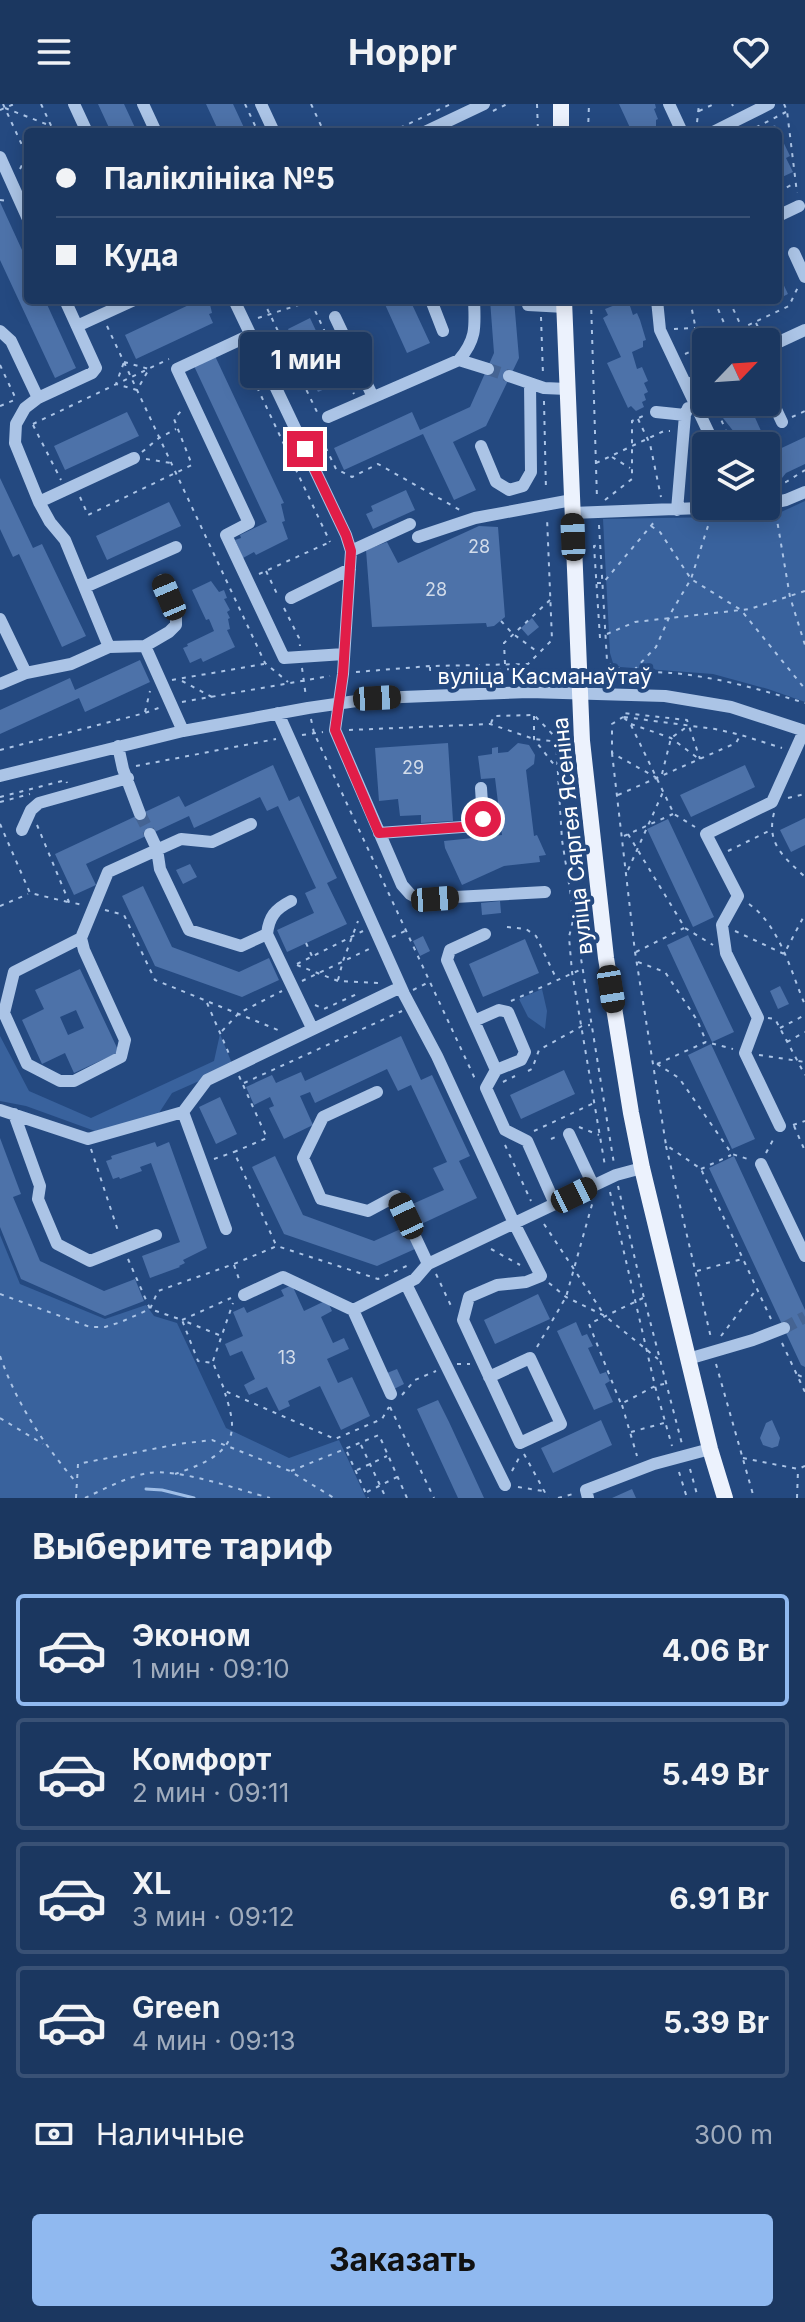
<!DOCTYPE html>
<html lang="ru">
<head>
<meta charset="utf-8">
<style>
  :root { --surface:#1b3760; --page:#243f66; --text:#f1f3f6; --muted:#a0acbd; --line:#395175; --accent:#90b9f0 }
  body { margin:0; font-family:Inter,sans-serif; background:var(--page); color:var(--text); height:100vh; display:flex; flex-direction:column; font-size:30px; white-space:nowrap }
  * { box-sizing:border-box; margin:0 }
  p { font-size:26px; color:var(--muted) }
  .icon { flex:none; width:44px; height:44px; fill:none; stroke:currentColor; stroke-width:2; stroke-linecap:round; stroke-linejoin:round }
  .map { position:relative; height:1394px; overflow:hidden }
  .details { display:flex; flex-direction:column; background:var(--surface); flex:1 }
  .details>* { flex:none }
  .banner { position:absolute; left:24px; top:24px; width:758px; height:176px; border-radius:8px; box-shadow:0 4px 20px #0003,0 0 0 2px var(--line); display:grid; align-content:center; height:176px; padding:0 32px; background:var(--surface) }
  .needle { width:52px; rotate:65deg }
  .buttons { position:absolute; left:692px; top:224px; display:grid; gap:16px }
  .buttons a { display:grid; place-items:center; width:88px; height:88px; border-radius:8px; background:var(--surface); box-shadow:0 4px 20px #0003,0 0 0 2px var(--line); font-size:40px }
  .end { position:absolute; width:36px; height:36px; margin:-18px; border:10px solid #e11d48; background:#fff; box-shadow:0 0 0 4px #fff }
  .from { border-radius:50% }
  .bubble { position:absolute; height:56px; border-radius:8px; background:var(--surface); box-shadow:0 4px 20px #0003,0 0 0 2px var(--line); font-size:26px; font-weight:700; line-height:56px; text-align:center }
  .car { position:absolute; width:24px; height:48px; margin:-24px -12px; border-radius:10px; box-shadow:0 0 6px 2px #0007; background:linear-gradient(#222 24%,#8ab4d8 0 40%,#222 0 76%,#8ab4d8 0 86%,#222 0) }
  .banner b { display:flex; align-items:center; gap:28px; height:76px; font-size:30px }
  .banner b+b { border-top:2px solid var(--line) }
  .banner i { width:20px; height:20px; background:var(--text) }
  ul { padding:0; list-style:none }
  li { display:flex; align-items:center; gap:24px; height:112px; margin:0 16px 12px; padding:0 16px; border:4px solid var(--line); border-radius:8px }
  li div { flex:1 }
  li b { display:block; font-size:30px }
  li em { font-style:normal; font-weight:700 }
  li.on { border-color:var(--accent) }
  li>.icon { width:72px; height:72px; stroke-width:1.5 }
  h2 { padding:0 32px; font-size:36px; line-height:96px }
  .pay { display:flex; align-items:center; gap:20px; height:88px; padding:0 32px; font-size:30px }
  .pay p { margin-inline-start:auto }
  .action { display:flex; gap:16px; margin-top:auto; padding:16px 32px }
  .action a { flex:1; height:92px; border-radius:8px; background:var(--accent); color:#111; font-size:32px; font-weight:700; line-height:92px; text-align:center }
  header { display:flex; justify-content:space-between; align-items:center; height:104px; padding:0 32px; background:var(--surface); font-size:36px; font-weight:700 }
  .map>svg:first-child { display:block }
</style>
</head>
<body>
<header><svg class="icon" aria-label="menu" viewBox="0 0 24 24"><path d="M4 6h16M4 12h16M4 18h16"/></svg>Hoppr<svg class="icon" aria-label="heart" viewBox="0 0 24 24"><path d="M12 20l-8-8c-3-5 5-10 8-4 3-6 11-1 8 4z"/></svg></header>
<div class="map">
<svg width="805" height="1394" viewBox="0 0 805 1394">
  <rect width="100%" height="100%" fill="#244980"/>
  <path fill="#39629d" d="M805,397V598L768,585L713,570L620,563L613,559L610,549L603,415L719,413L779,409Z
    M542,885L547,907L545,925L528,913L519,895Z
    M220,930L233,962L172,989L157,1012L95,1027L26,1002L0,997V932L29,987L91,1014L214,957Z
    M0,1131L20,1180L105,1215L146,1201L154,1212L177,1219L226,1324L289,1354L339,1336L366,1394H0Z"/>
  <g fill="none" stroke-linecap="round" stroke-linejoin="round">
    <path stroke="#9fbee7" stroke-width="3" d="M146,1385L162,1386L194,1394"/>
  </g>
  <path fill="#4d72a9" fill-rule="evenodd" d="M98,0H124L137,28H111Z
    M206,0H233L246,28H219Z
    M619,0H655L656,4L654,5L658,15L656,16V22L646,28H632Z
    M775,21L790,52L786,54L793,68L780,74L778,28H759Z
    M0,98L28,159V196H45L76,264L55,274L0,156Z
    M778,169L788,190L778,195Z
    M192,196H209L212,209L209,210L213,219L136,255L125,231L193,199Z
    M383,196H410L430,239L407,249Z
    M490,196H514L519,254L486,322L453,338L476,386L454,396L423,330L344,366L334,344L412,308L420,326L470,303L494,249Z
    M613,196H628L633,211L637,209L640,216L646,236L643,237V243L632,248L637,265L642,263L648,277L644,279L648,288L644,290L646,296L642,298L644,303L636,307L631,302L628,304L607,259L621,253L603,214L608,211L605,205L615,201Z
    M310,214L340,278L318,288L288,225Z
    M215,252L284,399L281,400L285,417L282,418L288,435L256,451L254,448L243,454L235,436L241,434L240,431L267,418L194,262Z
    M720,298H748L771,349L805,333V360L786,369L782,374L768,378L766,375V342H742L738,333L723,314Z
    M127,308L139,332L65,366L54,342Z
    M0,374L33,444L42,440L86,532L62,543L19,450L13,453L0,425Z
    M406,386L415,406L373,425L366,410L373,407L371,402Z
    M169,398L181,422L107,456L96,432Z
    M479,422L498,423L505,513L494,522L487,523L486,519L372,523L366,446L387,438L398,459Z
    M211,477L219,488L224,486L227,494L224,495L230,506L227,508L230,514L228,515L230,525L227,526L235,543L203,558L201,554L190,559L183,544L188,542L187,540L214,527L209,515L206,516L192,486Z
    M532,514L539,523L528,532L521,524Z
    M140,556L150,578L85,608L79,594L0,630V606L70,574L75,586Z
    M448,639L453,717L421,719V711L400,712L398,695L379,697L375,644Z
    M518,639L529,641L535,651L534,660L526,666L534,732L537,731L546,751L539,752L540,758L504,762L462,781L445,744L444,737L502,731L495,674L481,675L478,652L492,650V644L498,643V649L508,648Z
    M273,661L289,697L299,692L326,751L337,774L327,779L347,820L287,848L277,826L314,809L305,789L316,784L278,702L267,707L260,693L194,724L189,712L86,760L96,781L74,791L55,750L179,692L185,703Z
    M745,661L755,683L691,713L680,691Z
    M805,714V741L791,748L780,726Z
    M668,715L714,813L693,823L647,725Z
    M190,760L197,773L183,780L176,766Z
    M143,782L172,843L239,868L269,854L279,876L242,893L155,862L122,792Z
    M500,797L501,809L482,811L481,799Z
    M688,831L734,928L712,938L667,841Z
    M423,832L430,847L420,852L413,837Z
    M525,835L539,869L483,893L469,860Z
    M80,865L119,948L74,969L65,949L42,960L22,916L44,905L35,886ZM76,906L84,924L68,931L60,913Z
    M780,882L789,900L778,905L770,887Z
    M401,932L421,976L432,971L470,1052L459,1057L477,1094L417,1122L408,1102L444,1086L433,1064L447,1058L411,981L398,987L387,965L315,999L310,988L300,992L313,1021L284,1035L269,1004L274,1002L270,993L254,1001L246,983L272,971L276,979L301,968L305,977Z
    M711,940L755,1035L732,1045L688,951Z
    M564,966L575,990L521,1015L510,991Z
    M220,993L237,1030L216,1040L199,1003Z
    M0,1034L21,1090L13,1093L40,1157L104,1187L135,1175L144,1197L105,1212L21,1175L0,1123Z
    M155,1038L157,1043L169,1038L207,1144L183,1156L185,1159L179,1162L180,1163L150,1174L142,1152L180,1138L151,1059L140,1063L142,1067L120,1075L119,1073L113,1075L106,1057L112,1055L111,1052Z
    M275,1052L303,1111L374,1137L405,1123L415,1145L377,1162L284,1130L252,1063Z
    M734,1052L805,1206V1263L801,1261L709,1064Z
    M292,1181L304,1207L327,1196L332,1207L321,1213L333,1239L344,1234L349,1245L327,1255L338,1279L352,1273L370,1312L341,1326L320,1282L288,1297L290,1302L279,1307L267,1283L249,1291L244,1281L255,1275L242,1247L230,1252L225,1240L243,1232L233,1208L244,1203L247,1209L284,1192L281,1186Z
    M538,1190L550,1215L495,1240L484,1216Z
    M576,1218L582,1232L587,1230L593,1242L588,1244L600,1270L606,1268L610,1277L605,1280L613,1298L594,1306L557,1227Z
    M397,1265L404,1280L394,1285L387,1269Z
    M438,1296L449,1318L484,1394H458L417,1305Z
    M601,1316L612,1341L553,1369L541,1344Z
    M772,1316L780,1334L778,1342L772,1344L763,1341L760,1334L766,1319Z
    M632,1385L636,1394H612Z"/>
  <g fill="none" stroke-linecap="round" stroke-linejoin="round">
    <path stroke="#456493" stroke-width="12" stroke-dasharray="12 6" stroke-linecap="butt" d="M488,265L509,272
      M140,710L150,730
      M784,1224L805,1213"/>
    <path stroke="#abc4e6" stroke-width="2" stroke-dasharray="4 6" stroke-linecap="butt" d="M3,0L28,54
      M41,0L54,28
      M245,0L258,28
      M311,0L324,28
      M537,0L538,28
      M732,0L733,2
      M784,0L787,7L797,89
      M5,4L51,22
      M0,6L14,0
      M493,7L507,0
      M699,7L714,0
      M391,28L451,0
      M588,28L589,0
      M696,28L699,0
      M747,28L786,8
      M20,65L22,61L28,58
      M778,88L795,79
      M0,96L7,97
      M778,135L783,145
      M263,196L318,310
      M591,196L597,395
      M690,196L703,261
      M714,196L728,228
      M729,196L742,224
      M311,198L354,290
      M541,213L543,271
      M258,214L314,196
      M756,219L762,231
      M107,222L265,559L288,578
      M674,225L695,224
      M712,238L789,202L798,183
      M240,247L330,438
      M685,250L706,241
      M124,258L149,265L137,286L116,280Z
      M0,261L15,293
      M544,297L546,387
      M714,298L732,342
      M0,302L17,295
      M792,313L805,307
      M638,315L650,340L661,393
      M33,320L169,255
      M33,321L61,376
      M324,324L323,338L336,365L352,373L378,360L460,406
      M142,348L159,334L176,325
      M612,353L630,364
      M146,355L171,359
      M596,359L664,327H670
      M766,384L786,378L805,366
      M80,393L88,411L192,361L174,315L182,306
      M605,396L632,375V317L643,312
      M776,410L790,493L805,541
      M599,421L607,557C617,571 654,567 672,569C717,573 762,586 805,599
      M651,422L660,428L691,475L741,506L805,585
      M266,467L279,494
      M259,470L330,438
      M597,479H603L655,417
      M284,504L299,534L300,542
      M501,517L512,529L539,549
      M607,530L635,518L750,505L805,487
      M600,534L594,442L601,441
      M505,560L504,539L550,496
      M430,563V566L529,565
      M302,564L306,593
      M634,566L656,543L672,507L691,475L708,422L714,414
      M356,568L430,562L528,560L552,536L547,413
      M172,576L264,560
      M182,577L212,593
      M182,598L330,572
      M145,608L150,587
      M534,612V635L555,662
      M624,613L715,625L741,631L782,644
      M624,614L630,619L674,710L695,723
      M311,615L314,629L476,977
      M491,619L494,612L534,611L560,638L567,735L565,736
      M631,620L671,634L699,655
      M349,626L490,620L534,635L560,638
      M302,631L323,628
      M556,637L562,736L614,1060
      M0,646L145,609L161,603
      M612,649L635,848L666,1041L701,1065L771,1215
      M136,662L276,635
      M662,670L671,634L688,622
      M657,674L612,649V620L623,613V609L687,616L700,655
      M618,691L736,639L740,632
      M0,693L66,676L67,679
      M788,694L805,690
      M0,698L30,690
      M774,709C766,740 784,753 805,773
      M0,720L30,789L68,798
      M37,721L69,798L83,801
      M628,730L685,824L713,841
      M624,732L673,710
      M728,747L769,727
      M628,766L663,688
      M749,800C780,822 791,868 805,901
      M0,802L28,790
      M105,806L124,811L155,876L283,928
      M575,808L569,833L572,868L605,1062
      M507,823L526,825L536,832L556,874
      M735,827L784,850L805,810
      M392,833L405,827
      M306,839L312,852
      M636,848L684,824
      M638,858L665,868L697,916L706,937
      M297,860L363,827
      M297,861L338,877L379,879
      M338,876L343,857L358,817
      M302,877L369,845
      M413,886L429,878
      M511,897L582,865
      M207,899L230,952
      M315,901L324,905L357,890
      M768,914L775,915L805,971
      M780,924L805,911
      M222,927L239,909L282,887
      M787,938L805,928
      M759,951L805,958
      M657,960L679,974L732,1050L751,1056
      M657,960L706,938L733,945
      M528,967L532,965L539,946L582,922L590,921
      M239,972L267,1034L234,1048L276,1141
      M503,978L515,972
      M244,979L402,907
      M793,1021L805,1017
      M794,1022L805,1047
      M579,1023L599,1031
      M534,1027L594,999
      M551,1035L558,1032
      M505,1041L531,1097
      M666,1042L711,1234
      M91,1045L119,1130
      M766,1049L774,1034
      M214,1055L234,1048
      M701,1065L731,1051
      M618,1082L644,1194L682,1340
      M610,1088L655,1282L672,1342
      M544,1120L605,1212
      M491,1145L520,1161
      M128,1155L150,1205L182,1216L198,1257L213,1259L225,1287L335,1335L382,1315L389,1303
      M234,1161L240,1178
      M697,1167L742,1155
      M436,1170L452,1204
      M549,1179L566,1193L605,1212L658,1255
      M0,1190L90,1223H105L121,1218L150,1205L158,1187L234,1160L277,1142L378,1175L411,1160
      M643,1194L589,1220L621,1300L655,1282L664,1280
      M219,1231L182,1216L231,1194
      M721,1232L756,1186
      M782,1239L805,1288
      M537,1243L566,1193L593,1097
      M0,1252C17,1300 42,1338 75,1377
      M213,1257L233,1199
      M457,1260H470
      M716,1260L754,1394
      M798,1271L805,1274
      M402,1291L415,1276L436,1267
      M622,1301L637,1352
      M390,1303L434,1394
      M0,1314L43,1340
      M631,1328L664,1319
      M361,1341L386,1394
      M347,1348L368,1394
      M524,1350L548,1394
      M743,1354L798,1365L805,1362
      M690,1365L698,1394
      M357,1366L387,1352
      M291,1367L379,1331L407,1394
      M512,1367L520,1352
      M679,1368L687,1394
      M175,1370C197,1362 233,1351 232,1321C232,1311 228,1299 225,1289
      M518,1383L543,1387
      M367,1388L397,1373
      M76,1394L78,1360L178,1340L212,1336L290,1367L334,1394
      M85,1394C104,1385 127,1373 148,1369C179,1364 239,1386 270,1394
      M558,1394L573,1390
      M797,1394L798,1366"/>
    <path stroke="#abc4e6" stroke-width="12" d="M74,0L87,28
      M143,0L156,28
      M261,0L274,28
      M669,0L682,28
      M425,28L484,0
      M713,28L769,0
      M0,53L28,115
      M778,112L799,102
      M794,149L805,173
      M65,196L96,264L92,269L38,294L25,304L16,320L15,339L39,398L50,418L65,436L109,543
      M234,196L346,431L351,447L343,570L335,626L402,781L410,790L419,795L545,788
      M431,196L443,227
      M528,196V201L565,203
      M657,196L660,226L715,342
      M335,213L373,293
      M77,222L134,196
      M0,227L11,237L38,294
      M250,231L177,265L249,419L226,431L284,554L344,550
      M766,244L805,226
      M459,256C477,235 475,222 474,196
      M509,272L544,284L567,285
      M687,281L706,272
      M766,284L782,318
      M656,308L685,311L688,304
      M328,313L459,256L488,265
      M481,342L496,378L509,386L523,382L531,368L530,279
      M39,398L134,354
      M766,400L786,396L805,388
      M677,406L685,311
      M572,409L752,402
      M418,433L475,414L572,396
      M351,447L410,420
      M85,483L176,443
      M291,494L350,465
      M0,515L26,569
      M145,542L183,627
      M0,580L26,569L71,560L109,543L145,542L169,528L176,521V510L162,476
      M278,609L404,890L437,952L514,1119L541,1172L526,1178L497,1181L469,1193L463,1216L520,1339L561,1320L530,1254L489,1273
      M118,642L123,665L140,710
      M0,672L183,627L308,604L377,594L529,588L665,592L731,603L805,627
      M22,726L31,706L39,699L128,674
      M379,729L476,722L483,715L481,684
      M150,730L157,745L160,765L189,826L241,842L267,830L312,924
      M267,830C269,813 275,805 291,797
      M81,834L14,868L4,909L27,960L60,977H74L121,953L125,936L84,846L81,834L108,768L181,735L212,738L251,720
      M474,917L447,856L450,846L485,830
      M496,966L474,917L499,906L508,908L525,948L521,956L496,966L486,984L505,1026L527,1037L555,1100
      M377,988L323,1013L303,1054L321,1095L368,1107L396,1092L428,1160
      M0,1006L88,1035L183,1008L207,976L401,883
      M183,1008L226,1125
      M14,1010L40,1082L38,1095L57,1140L90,1157L156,1131
      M780,1022L745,949L758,914L726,849L722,821L738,792L706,730L772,698L804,627
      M569,1030L593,1081
      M761,1060L805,1152
      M406,1180L505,1381
      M244,1191L283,1173L353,1206L415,1175L428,1160L616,1071L642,1064
      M353,1206L391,1290
      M688,1255L753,1236L784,1224
      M588,1394L586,1386L654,1360L710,1345"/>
    <path stroke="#ecf2fd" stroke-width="16" d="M561,28V0
      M564,196L582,637L606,854L631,1009L642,1064L710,1345L725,1394"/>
  </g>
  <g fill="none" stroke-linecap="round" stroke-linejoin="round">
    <path stroke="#e11d48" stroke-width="10" d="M305,345L346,431L351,447L343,570L335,626L379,729L476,722L483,715"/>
  </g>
  <g text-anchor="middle" stroke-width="8" stroke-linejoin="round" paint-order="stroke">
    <g font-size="18" fill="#d2dcea">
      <text x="479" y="449">28</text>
      <text x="436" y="492">28</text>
      <text x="413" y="670">29</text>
      <text x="287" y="1260">13</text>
    </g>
    <g font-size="22" fill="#fff" stroke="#244980">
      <text x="545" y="580">вуліца Касманаўтаў</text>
      <text transform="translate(572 732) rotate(-96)" y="8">вуліца Сяргея Ясеніна</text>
    </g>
  </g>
</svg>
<div class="buttons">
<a><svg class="needle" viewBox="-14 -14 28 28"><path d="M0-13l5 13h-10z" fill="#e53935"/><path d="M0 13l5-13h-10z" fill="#a0acbd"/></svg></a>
<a><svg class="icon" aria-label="layers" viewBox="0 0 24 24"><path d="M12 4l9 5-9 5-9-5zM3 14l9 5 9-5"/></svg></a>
</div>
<i class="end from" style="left:483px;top:715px"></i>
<i class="end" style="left:305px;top:345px"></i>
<div class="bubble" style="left:240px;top:228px;width:132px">1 мин</div>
<i class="car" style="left:573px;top:433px;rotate:358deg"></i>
<i class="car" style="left:169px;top:493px;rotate:337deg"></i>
<i class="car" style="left:377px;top:594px;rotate:87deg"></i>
<i class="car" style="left:435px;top:795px;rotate:86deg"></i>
<i class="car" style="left:611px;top:885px;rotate:171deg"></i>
<i class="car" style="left:574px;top:1091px;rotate:64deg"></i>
<i class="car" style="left:406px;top:1112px;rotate:335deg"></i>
<div class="banner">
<b><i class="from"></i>Паліклініка №5</b>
<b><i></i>Куда</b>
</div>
</div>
<section class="details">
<h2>Выберите тариф</h2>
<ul>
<li class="on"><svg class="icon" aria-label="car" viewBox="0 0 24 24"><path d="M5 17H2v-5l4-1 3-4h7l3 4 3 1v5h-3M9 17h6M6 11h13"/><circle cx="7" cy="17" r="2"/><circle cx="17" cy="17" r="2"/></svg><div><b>Эконом</b><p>1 мин · 09:10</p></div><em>4.06 Br</em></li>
<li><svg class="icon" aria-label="car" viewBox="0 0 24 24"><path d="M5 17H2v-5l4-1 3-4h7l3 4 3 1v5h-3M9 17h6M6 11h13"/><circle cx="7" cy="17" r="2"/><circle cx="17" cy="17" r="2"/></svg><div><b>Комфорт</b><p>2 мин · 09:11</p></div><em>5.49 Br</em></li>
<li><svg class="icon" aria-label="car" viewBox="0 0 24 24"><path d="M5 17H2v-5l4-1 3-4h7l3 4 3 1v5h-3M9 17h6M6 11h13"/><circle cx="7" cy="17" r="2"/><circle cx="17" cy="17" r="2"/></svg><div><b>XL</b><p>3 мин · 09:12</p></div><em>6.91 Br</em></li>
<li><svg class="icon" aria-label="car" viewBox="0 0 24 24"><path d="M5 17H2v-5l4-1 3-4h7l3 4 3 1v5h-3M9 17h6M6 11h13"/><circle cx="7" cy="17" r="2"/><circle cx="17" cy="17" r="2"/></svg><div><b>Green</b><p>4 мин · 09:13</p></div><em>5.39 Br</em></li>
</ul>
<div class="pay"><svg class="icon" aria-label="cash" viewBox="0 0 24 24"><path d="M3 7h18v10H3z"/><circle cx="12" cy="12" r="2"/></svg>Наличные<p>300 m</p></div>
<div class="action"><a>Заказать</a></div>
</section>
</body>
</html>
